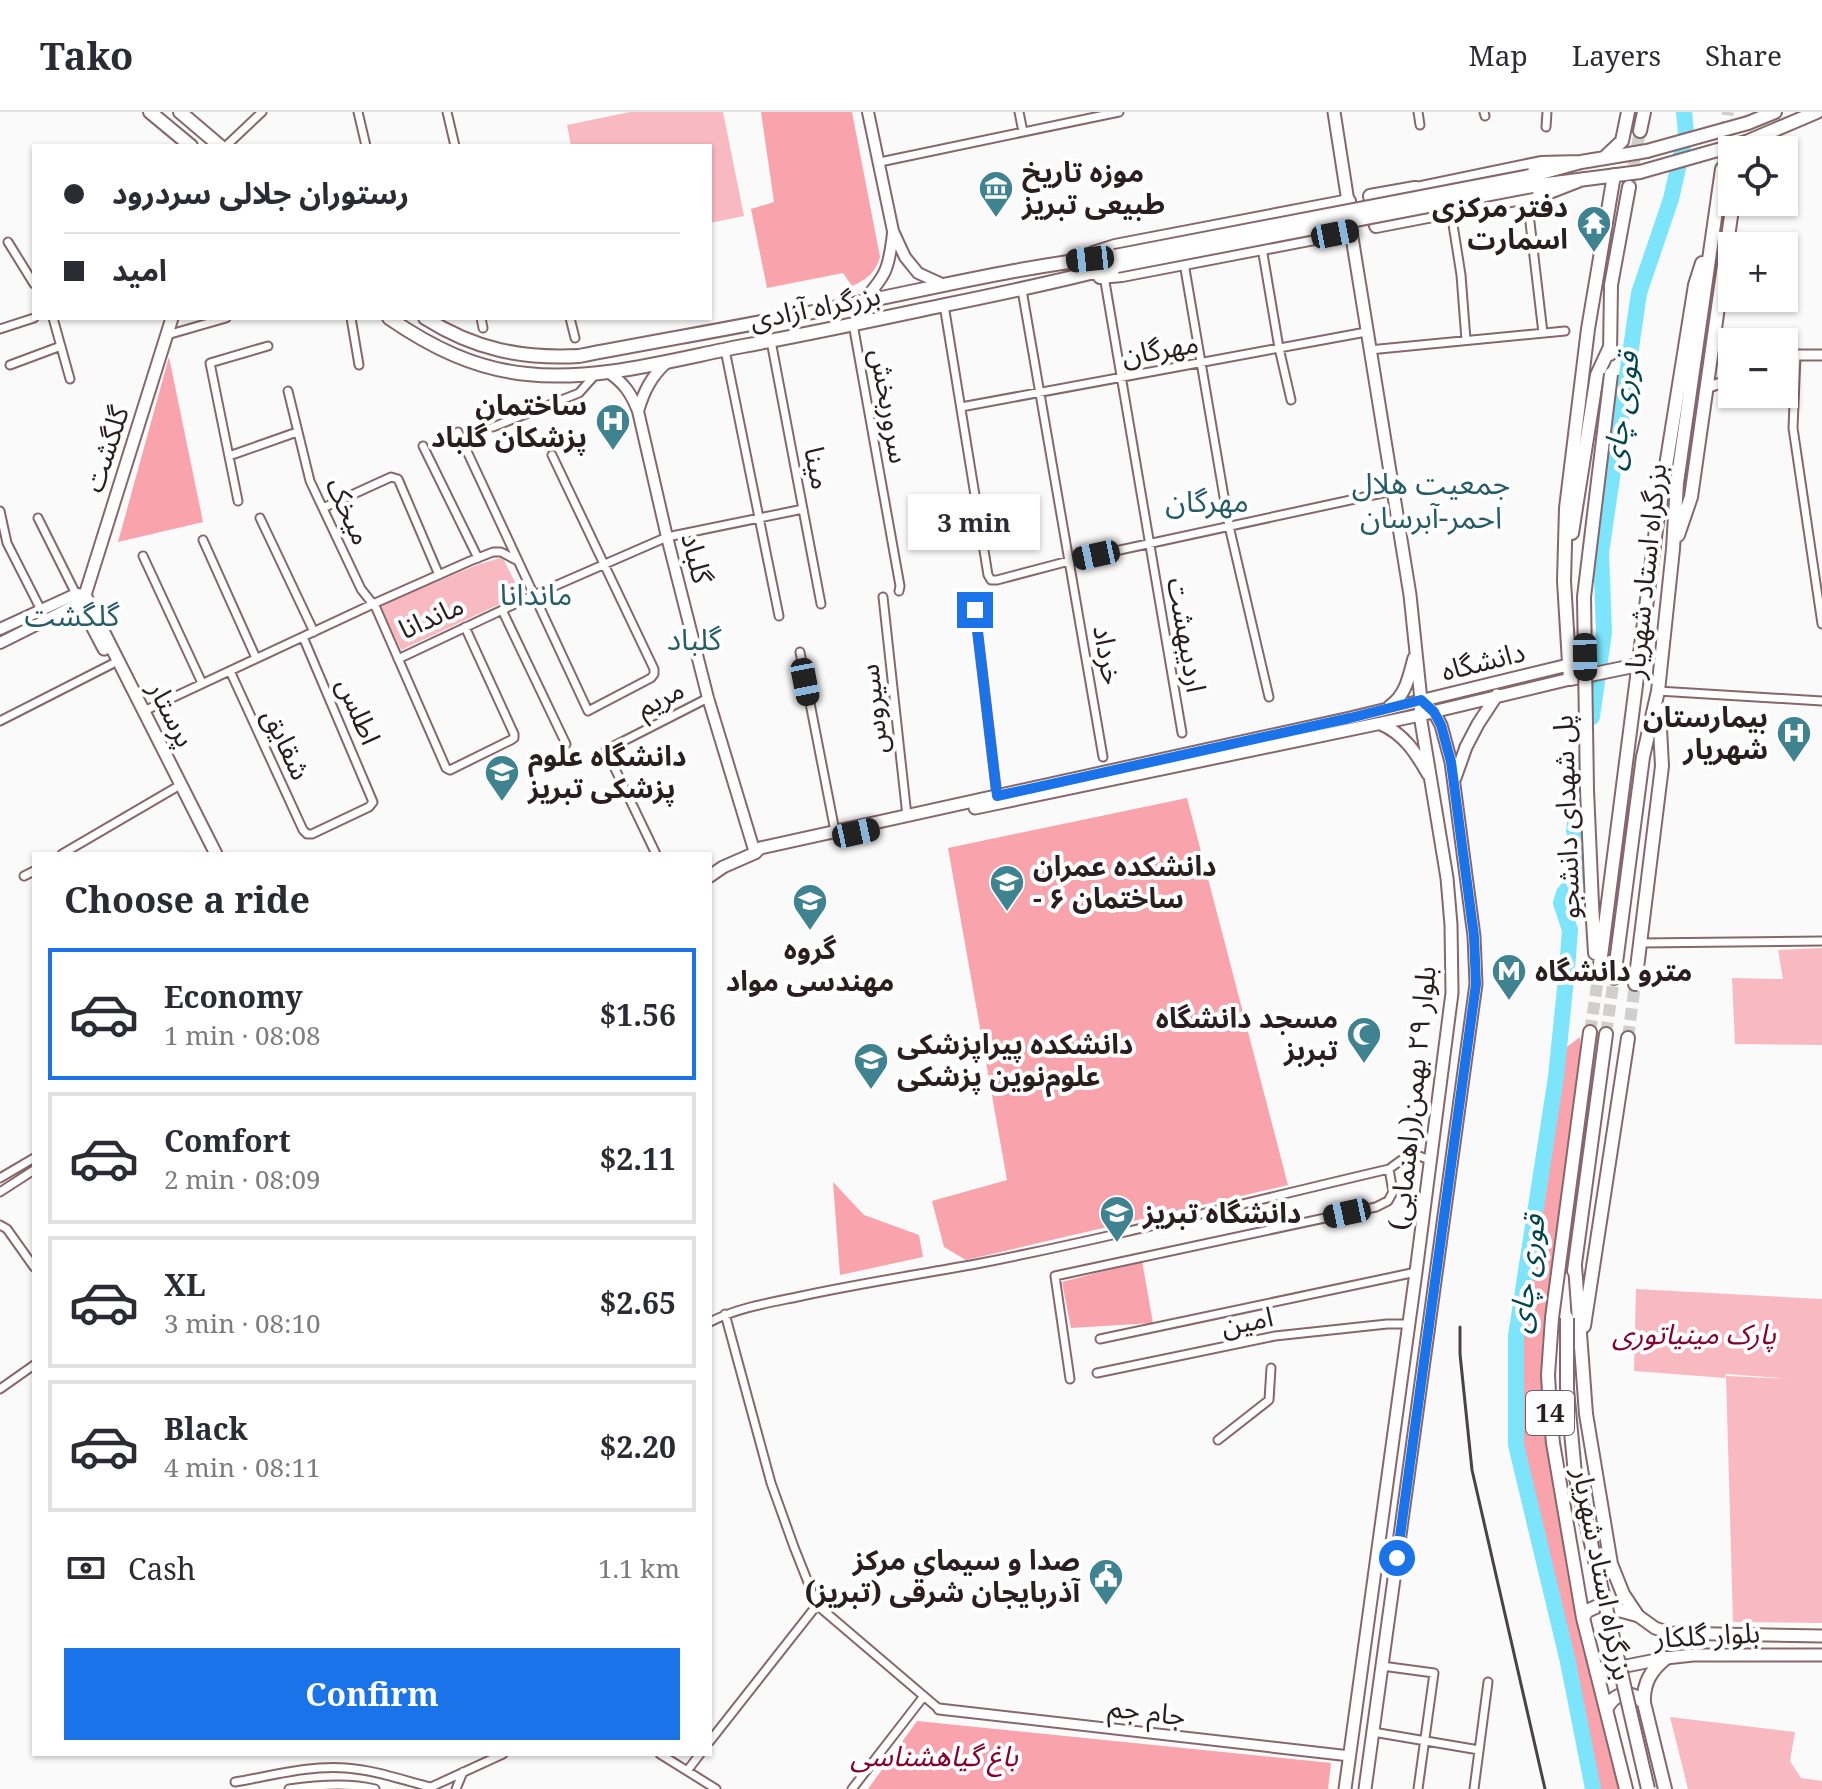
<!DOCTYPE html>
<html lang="en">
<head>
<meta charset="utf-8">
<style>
  :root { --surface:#fff; --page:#f7f7f7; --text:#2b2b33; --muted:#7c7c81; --line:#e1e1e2; --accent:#1a73e8 }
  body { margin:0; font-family:"Noto Serif","Noto Sans Arabic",serif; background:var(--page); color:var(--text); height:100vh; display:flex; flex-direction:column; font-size:30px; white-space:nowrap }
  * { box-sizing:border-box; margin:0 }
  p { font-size:26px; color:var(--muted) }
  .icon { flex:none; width:44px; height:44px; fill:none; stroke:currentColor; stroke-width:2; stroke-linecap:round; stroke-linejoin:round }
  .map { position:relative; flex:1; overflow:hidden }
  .side { position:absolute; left:32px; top:740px; width:680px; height:904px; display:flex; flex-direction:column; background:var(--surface); border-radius:0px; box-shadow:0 2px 6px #0004 }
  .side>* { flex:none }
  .banner { position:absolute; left:32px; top:32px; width:680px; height:176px; border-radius:0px; box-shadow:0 2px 6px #0004; display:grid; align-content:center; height:176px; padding:0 32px; background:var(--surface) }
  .fabs { position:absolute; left:1718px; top:24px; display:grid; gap:16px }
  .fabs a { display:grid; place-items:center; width:80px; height:80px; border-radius:0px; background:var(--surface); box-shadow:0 2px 6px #0004; font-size:40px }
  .end { position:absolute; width:36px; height:36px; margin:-18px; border:10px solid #1a73e8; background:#fff; box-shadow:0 0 0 4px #fff }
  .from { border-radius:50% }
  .bubble { position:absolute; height:56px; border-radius:0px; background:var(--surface); box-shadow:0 2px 6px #0004; font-size:26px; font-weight:700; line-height:56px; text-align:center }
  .car { position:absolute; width:24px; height:48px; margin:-24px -12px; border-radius:10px; box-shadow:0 0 6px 2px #0007; background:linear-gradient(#222 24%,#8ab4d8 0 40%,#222 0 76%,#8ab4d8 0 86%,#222 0) }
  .banner b { display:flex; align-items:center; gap:28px; height:76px; font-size:30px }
  .banner b+b { border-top:2px solid var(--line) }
  .banner i { width:20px; height:20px; background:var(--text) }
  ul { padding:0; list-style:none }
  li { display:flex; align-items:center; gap:24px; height:132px; margin:0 16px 12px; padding:0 16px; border:4px solid var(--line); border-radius:0px }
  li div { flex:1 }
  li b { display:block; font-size:30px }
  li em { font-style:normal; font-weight:700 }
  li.active { border-color:var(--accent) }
  li>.icon { width:72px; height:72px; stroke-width:1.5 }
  h2 { padding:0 32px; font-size:36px; line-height:96px }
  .pay { display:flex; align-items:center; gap:20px; height:88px; padding:0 32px; font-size:30px }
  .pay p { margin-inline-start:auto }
  .button { display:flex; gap:16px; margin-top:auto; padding:16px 32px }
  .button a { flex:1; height:92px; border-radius:0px; background:var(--accent); color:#fff; font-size:32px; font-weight:700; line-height:92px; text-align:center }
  header { display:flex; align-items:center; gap:48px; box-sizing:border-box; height:112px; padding:0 40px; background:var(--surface); border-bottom:2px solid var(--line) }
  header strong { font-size:38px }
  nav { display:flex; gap:44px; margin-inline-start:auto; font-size:28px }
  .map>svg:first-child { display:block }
</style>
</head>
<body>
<header>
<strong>Tako</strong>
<nav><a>Map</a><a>Layers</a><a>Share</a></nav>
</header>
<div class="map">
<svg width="1822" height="1677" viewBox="0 0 1822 1677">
  <rect width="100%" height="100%" fill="#fafafa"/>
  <path fill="#f8bac0" d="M630,0H723L744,104L710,111V34H571L567,13Z
    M500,446L504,448L521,482L401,538L380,493L477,453Z
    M1822,836V933L1735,932L1732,866L1783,867L1778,838Z
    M1636,1177L1822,1187V1511L1733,1510L1726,1264L1792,1267L1726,1262L1725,1266L1634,1259Z
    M1670,1605L1795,1620L1790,1649L1801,1666L1822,1669V1677H1688Z"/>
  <path fill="#f9a3ad" d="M761,0H852L880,145C876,160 866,168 852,174L843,161L767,176L751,97L774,90Z
    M169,245L203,410L118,430Z
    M1187,686L1288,1073L966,1148L944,1135L932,1089L1007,1068L948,736Z
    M1580,925L1581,947L1542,1234L1546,1322L1571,1468L1621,1677H1597L1520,1325V1227L1563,938Z
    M833,1070L864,1103L919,1123L923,1145L840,1163Z
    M1142,1149L1153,1211L1071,1216L1062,1170Z
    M917,1609L1331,1651L1328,1677H868Z"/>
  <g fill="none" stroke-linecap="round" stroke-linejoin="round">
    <path stroke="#7ce5fc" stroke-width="16" d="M1592,605L1604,520L1601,441L1639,181L1671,87L1686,21L1684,0
      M1583,649L1574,719L1581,727L1579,763L1564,781L1561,791L1570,818L1567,857L1556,965L1516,1224V1333L1568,1550L1593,1677"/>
    <path stroke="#d1cece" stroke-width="12" stroke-dasharray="12 6" stroke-linecap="butt" d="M1722,57L1728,0
      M1630,71L1640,19
      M1590,920L1599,860
      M1606,922L1614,866
      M1628,926L1635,872"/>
    <g stroke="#86676a" stroke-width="11">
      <path id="minor" d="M358,0L366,34
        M447,0L455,34
        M1019,0L1023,20
        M1418,0L1420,13
        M1484,0L1485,4
        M1546,15L1547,0
        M226,34L262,0
        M880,50L1119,0
        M1527,85L1543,221
        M1451,100L1461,163L1466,228
        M8,130L34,172
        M1262,136L1279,236L1291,288
        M1184,151L1229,414L1269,585
        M1104,164L1182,621
        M1022,178L1103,645
        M944,193L988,463L991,468H997L1069,449L1392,379
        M53,206L70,267
        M351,206L359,253
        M481,206L483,216
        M570,206L575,226
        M853,212L900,474L899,479
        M0,217L34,206
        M167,223L226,206
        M771,229L821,492
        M725,238L779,504
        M1369,238L1565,219
        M1796,243L1793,316L1822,512
        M10,253L61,234
        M288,279L310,369L361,477L376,496L446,656L450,658L511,628L514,626V622L465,515
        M961,295L1366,220
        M493,315L579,281L595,263
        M458,320L588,599L651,566L654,562V557L552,343
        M423,334L478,446
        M229,344L297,320
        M238,389L210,251L268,234
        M323,396L391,365L398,367L439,463
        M0,399L7,431L41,498
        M38,406L76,482
        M260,406L314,520
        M203,428L256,546
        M143,444L202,571
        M883,485L907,704
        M502,498L566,632
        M975,498L997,684
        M800,540L835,719
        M398,547L534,483L667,425L803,397
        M230,559L303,718L307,722H312L369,695L373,690L303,525
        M1658,579L1822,589
        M144,599L373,492L470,449L493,440H501L516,448
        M0,609L112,552
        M62,742L175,676
        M656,742L606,638L708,586
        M24,764L34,759
        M1640,831L1822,829
        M0,1066L34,1046
        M0,1080L34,1058
        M0,1113L7,1117L34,1155
        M710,1210C737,1196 768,1191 797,1185C856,1172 916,1163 976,1152C1115,1125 1252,1089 1389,1057L1411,1041L1430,1048
        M1100,1227L1416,1160
        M1097,1261L1275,1224L1387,1212H1408
        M1070,1267L1055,1164L1376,1095L1388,1089L1393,1080L1389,1057
        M0,1277L34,1253
        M1218,1328L1269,1288L1271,1256
        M817,1493L939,1597
        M1382,1554L1434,1561L1418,1677
        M1373,1620L1479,1638
        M710,1629L817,1493L794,1435L771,1371L725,1202
        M660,1642L716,1677
        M687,1659L700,1642
        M235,1670C271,1664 309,1653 346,1656C375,1658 402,1668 430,1675
        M429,1676L503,1642
        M289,1677C316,1673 348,1670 375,1677
        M456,1677L463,1660
        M852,1677L924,1584
        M1474,1677L1488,1570"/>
    </g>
    <g stroke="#86676a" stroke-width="13">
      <path id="tertiary" d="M1784,248L1796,243H1822
        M1706,276L1732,267
        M939,1597L1350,1644"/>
    </g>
    <g stroke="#86676a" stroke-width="14">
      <path id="secondary" d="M868,0L893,119L905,145L918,161L942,172
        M861,191C886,164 889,157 893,121
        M608,260C624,271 631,281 638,299L667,425L708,586L755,741
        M638,299C644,279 651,265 666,251
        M0,517L76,482L85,483
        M0,531L80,491L84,484"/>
    </g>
    <g stroke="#86676a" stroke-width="15">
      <path id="primary" d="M1334,0L1349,96
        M172,206L85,483L216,742
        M80,491L104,537
        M1390,594C1406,583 1409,564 1414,546
        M1381,612C1404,622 1416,641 1428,662
        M1455,666L1466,635L1478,612L1497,583
        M975,696L1420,603L1570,567
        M710,764L723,755L755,741L760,736L1350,606L1568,553
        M1637,1503L1655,1516L1670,1521L1822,1524
        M1596,1560L1666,1546L1693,1543H1822
        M1345,1677L1416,1160L1452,881L1451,813L1447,766L1420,603L1421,588L1410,483L1350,113
        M1365,1677L1476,872L1474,824L1451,650L1441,613L1434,600L1421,588"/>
    </g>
    <g stroke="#86676a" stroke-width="16">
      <path id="trunk" d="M150,0L191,34
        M180,0L220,34
        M1748,11L1775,0
        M1640,19L1644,0
        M1743,38L1746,30L1817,0
        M1605,45L1622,29L1628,0
        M1614,63L1588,217L1566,396L1564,469L1570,567L1638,553
        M1530,64L1581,50L1647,39
        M1532,74L1640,60
        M1415,76L1370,84L1376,114L1547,81L1583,67
        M1411,78L1541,51L1581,50
        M1093,141L1115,134L1349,89
        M1100,165L1122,163L1351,119
        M389,206C431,235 475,257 527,262C596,270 675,247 743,234C809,222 874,208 940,194C999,182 1058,170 1117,154
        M425,206C474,237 521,247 579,244C673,226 768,210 862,190C946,173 1030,153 1115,144
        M1610,242L1611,173L1629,75
        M1572,421L1597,263L1609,237
        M1678,423L1691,385L1733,90
        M1592,792L1595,841
        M1599,860L1657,410L1695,173L1702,151
        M1614,866L1643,645L1658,579L1673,437L1677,371L1722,57
        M1635,872L1662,654L1659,597
        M1590,920L1552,1206L1548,1263L1550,1298L1553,1331L1583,1506L1626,1677
        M1575,1154L1586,1302L1611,1452L1623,1482L1637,1503
        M1574,1159L1606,922
        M1584,1214L1628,926
        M1583,1506L1587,1499L1600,1493L1637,1503
        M1606,1598C1614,1580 1631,1577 1644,1591
        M1665,1677L1644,1591C1643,1571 1651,1558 1666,1546"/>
    </g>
    <use href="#minor" stroke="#fff" stroke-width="7"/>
    <use href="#tertiary" stroke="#fff" stroke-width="9"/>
    <use href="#secondary" stroke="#fff" stroke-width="10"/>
    <use href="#primary" stroke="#fff" stroke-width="11"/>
    <use href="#trunk" stroke="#fff" stroke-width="12"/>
    <path stroke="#4c4143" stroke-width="3" d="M1460,1215V1242L1472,1358L1545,1677"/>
    <g stroke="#86676a" stroke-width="16" stroke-linecap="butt">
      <path id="trunk-bridge" d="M1647,39L1748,11
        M1640,60L1746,30
        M1115,144L1530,64
        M1117,154L1532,74
        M1592,792L1587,678L1584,485L1611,262
        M1567,1206V1277L1575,1362L1648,1677"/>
    </g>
    <use href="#trunk-bridge" stroke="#fff" stroke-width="12"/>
  </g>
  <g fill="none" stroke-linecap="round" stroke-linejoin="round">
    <path stroke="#1a73e8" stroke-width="10" d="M975,498L997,684L1350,606L1421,588L1434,600L1441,613L1451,650L1474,824L1476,872L1397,1446"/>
  </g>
  <defs>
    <g id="museum-pin" transform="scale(1.8)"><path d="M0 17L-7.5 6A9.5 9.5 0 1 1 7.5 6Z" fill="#3f8391" stroke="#fff"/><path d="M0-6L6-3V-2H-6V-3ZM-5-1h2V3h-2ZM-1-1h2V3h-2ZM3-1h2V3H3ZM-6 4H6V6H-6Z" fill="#fff"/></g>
    <g id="temple-pin" transform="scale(1.8)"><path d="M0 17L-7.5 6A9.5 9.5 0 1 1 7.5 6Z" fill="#3f8391" stroke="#fff"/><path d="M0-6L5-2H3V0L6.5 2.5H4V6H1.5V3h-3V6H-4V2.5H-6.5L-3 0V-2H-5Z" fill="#fff"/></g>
    <g id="hospital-pin" transform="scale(1.8)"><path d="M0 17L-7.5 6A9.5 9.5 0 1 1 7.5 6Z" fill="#3f8391" stroke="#fff"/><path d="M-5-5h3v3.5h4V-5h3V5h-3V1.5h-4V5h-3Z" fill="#fff"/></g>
    <g id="university-pin" transform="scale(1.8)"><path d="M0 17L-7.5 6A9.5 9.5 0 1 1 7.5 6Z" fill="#3f8391" stroke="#fff"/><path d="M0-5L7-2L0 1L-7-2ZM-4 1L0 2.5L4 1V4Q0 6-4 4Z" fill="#fff"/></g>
    <g id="metro-pin" transform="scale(1.8)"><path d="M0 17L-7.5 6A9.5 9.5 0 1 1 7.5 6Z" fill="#3f8391" stroke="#fff"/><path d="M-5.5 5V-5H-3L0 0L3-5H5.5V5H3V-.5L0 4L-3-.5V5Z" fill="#fff"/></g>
    <g id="mosque-pin" transform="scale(1.8)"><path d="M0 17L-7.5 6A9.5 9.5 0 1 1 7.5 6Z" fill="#3f8391" stroke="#fff"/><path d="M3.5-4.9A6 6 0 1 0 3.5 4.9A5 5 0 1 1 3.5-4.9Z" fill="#fff"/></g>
    <g id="civic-pin" transform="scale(1.8)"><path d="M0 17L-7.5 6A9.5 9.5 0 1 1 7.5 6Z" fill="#3f8391" stroke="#fff"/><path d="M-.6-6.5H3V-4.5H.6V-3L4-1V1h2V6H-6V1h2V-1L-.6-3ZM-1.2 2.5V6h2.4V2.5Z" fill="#fff"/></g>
  </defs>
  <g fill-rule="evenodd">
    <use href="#museum-pin" x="996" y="76"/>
    <use href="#temple-pin" x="1594" y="111"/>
    <use href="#hospital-pin" x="613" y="309"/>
    <use href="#hospital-pin" x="1794" y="621"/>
    <use href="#university-pin" x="502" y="660"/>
    <use href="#university-pin" x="1007" y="770"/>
    <use href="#university-pin" x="810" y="789"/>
    <use href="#metro-pin" x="1509" y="859"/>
    <use href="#mosque-pin" x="1364" y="922"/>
    <use href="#university-pin" x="871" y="948"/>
    <use href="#university-pin" x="1117" y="1101"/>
    <use href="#civic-pin" x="1106" y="1464"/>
  </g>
  <g text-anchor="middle" stroke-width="8" stroke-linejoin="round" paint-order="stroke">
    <rect fill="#fff" stroke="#6b6263" stroke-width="2" x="1526" y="1279" width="48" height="44" rx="6"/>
    <g font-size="26" font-weight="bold" fill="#2b1e20">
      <text x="1550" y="1310">14</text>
    </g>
    <g font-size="28" font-weight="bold" fill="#2b1e20" stroke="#fff" text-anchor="start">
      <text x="1022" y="70">موزه تاریخ<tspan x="1022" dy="32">طبیعی تبریز</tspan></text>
      <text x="1568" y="105" text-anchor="end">دفتر مرکزی<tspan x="1568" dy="32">اسمارت</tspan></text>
      <text x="587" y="303" text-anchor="end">ساختمان<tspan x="587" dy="32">پزشکان گلباد</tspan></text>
      <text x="1768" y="615" text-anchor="end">بیمارستان<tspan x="1768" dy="32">شهریار</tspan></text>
      <text x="528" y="654">دانشگاه علوم<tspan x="528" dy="32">پزشکی تبریز</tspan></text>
      <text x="1033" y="764">دانشکده عمران<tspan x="1033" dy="32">- ساختمان ۶</tspan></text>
      <text x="810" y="847" text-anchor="middle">گروه<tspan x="810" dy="32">مهندسی مواد</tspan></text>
      <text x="1535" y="869">مترو دانشگاه</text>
      <text x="1338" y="916" text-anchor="end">مسجد دانشگاه<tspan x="1338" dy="32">تبربز</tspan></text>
      <text x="897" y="942">دانشکده پیراپزشکی<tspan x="897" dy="32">علوم‌نوین پزشکی</tspan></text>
      <text x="1143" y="1111">دانشگاه تبریز</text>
      <text x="1080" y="1458" text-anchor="end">صدا و سیمای مرکز<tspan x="1080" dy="32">آذربایجان شرقی (تبریز)</tspan></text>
    </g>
    <g font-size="28" fill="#2b1e20" stroke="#fff">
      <text transform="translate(815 195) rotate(-11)" y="10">بزرگراه آزادی</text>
      <text transform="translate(1160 237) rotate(-10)" y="10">مهرگان</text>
      <text transform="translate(890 294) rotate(80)" y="10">سروربخش</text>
      <text transform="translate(106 337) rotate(-72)" y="10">گلگشت</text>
      <text transform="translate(818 356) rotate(79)" y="10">مینا</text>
      <text transform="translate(349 399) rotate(65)" y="10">میخک</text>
      <text transform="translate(697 446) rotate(76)" y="10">گلباد</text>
      <text transform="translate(1645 459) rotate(-84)" y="10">بزرگراه استاد شهریار</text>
      <text transform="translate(431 505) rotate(-24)" y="10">ماندانا</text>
      <text transform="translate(1187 523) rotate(80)" y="10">اردیبهشت</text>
      <text transform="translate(1108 543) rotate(80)" y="10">خرداد</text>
      <text transform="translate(1483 549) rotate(-14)" y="10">دانشگاه</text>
      <text transform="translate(660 586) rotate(-27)" y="10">مریم</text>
      <text transform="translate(873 597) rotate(-96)" y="10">سیروس</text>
      <text transform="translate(359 599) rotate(67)" y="10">اطلس</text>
      <text transform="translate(172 602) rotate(63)" y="10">پرستار</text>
      <text transform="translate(287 632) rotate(65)" y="10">شقایق</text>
      <text transform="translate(1566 705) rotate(-92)" y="10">پل شهدای دانشجو</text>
      <text transform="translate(1412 986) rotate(-84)" y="10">بلوار ٢٩ بهمن(راهنمایی)</text>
      <text transform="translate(1247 1209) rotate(-11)" y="10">امین</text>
      <text transform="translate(1603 1462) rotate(79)" y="10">بزرگراه استاد شهریار</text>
      <text transform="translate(1707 1523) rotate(-3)" y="10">بلوار گلکار</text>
      <text transform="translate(1147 1599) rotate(7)" y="10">جام جم</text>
    </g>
    <g font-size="28" font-style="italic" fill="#84002d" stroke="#fff">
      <text x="1694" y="1232">پارک مینیاتوری</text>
      <text x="934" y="1654">باغ گیاهشناسی</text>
    </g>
    <g font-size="30" font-style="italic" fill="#004550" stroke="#fff">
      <text transform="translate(1621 299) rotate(-82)" y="10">قوری چای</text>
      <text transform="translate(1527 1162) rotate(-82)" y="10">قوری چای</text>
    </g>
    <g font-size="30" fill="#255c67" stroke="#fff">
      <text x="1431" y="382">جمعیت هلال<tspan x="1431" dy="34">احمر-آبرسان</tspan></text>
      <text x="1207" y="400">مهرگان</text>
      <text x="536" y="493">ماندانا</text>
      <text x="72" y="514">گلگشت</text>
      <text x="694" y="538">گلباد</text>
    </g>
  </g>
</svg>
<div class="fabs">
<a><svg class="icon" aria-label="locate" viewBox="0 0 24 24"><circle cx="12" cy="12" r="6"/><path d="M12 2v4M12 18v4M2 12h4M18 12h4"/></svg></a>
<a>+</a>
<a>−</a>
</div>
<i class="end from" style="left:1397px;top:1446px"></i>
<i class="end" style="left:975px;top:498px"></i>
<div class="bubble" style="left:908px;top:382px;width:132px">3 min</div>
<i class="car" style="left:1335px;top:122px;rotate:79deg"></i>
<i class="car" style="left:1090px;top:147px;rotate:264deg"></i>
<i class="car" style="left:1096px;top:443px;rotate:258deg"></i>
<i class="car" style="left:1585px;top:545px;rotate:179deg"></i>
<i class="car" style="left:805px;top:570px;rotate:169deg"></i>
<i class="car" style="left:856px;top:721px;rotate:78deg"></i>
<i class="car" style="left:1347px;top:1101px;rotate:258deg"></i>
<div class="banner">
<b><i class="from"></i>رستوران جلالی سردرود</b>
<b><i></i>امید</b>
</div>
<section class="side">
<h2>Choose a ride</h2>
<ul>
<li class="active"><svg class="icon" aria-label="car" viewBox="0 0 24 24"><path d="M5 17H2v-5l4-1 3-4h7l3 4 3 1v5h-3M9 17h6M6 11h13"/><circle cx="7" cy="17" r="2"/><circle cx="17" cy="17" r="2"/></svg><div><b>Economy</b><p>1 min · 08:08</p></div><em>$1.56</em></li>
<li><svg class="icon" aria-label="car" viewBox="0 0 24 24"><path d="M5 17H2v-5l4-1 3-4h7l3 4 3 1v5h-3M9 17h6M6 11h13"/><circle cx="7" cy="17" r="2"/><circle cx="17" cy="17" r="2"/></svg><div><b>Comfort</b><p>2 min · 08:09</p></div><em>$2.11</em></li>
<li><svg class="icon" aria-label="car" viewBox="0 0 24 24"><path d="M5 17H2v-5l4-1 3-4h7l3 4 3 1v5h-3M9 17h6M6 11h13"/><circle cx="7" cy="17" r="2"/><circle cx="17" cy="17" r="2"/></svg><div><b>XL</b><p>3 min · 08:10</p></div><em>$2.65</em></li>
<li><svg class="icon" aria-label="car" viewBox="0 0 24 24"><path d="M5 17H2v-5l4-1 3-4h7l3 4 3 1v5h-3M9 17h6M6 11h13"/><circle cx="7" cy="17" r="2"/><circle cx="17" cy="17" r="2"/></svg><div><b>Black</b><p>4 min · 08:11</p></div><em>$2.20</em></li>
</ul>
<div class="pay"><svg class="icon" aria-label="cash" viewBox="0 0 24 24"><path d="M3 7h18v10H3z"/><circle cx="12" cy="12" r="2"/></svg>Cash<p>1.1 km</p></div>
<div class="button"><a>Confirm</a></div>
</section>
</div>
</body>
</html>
